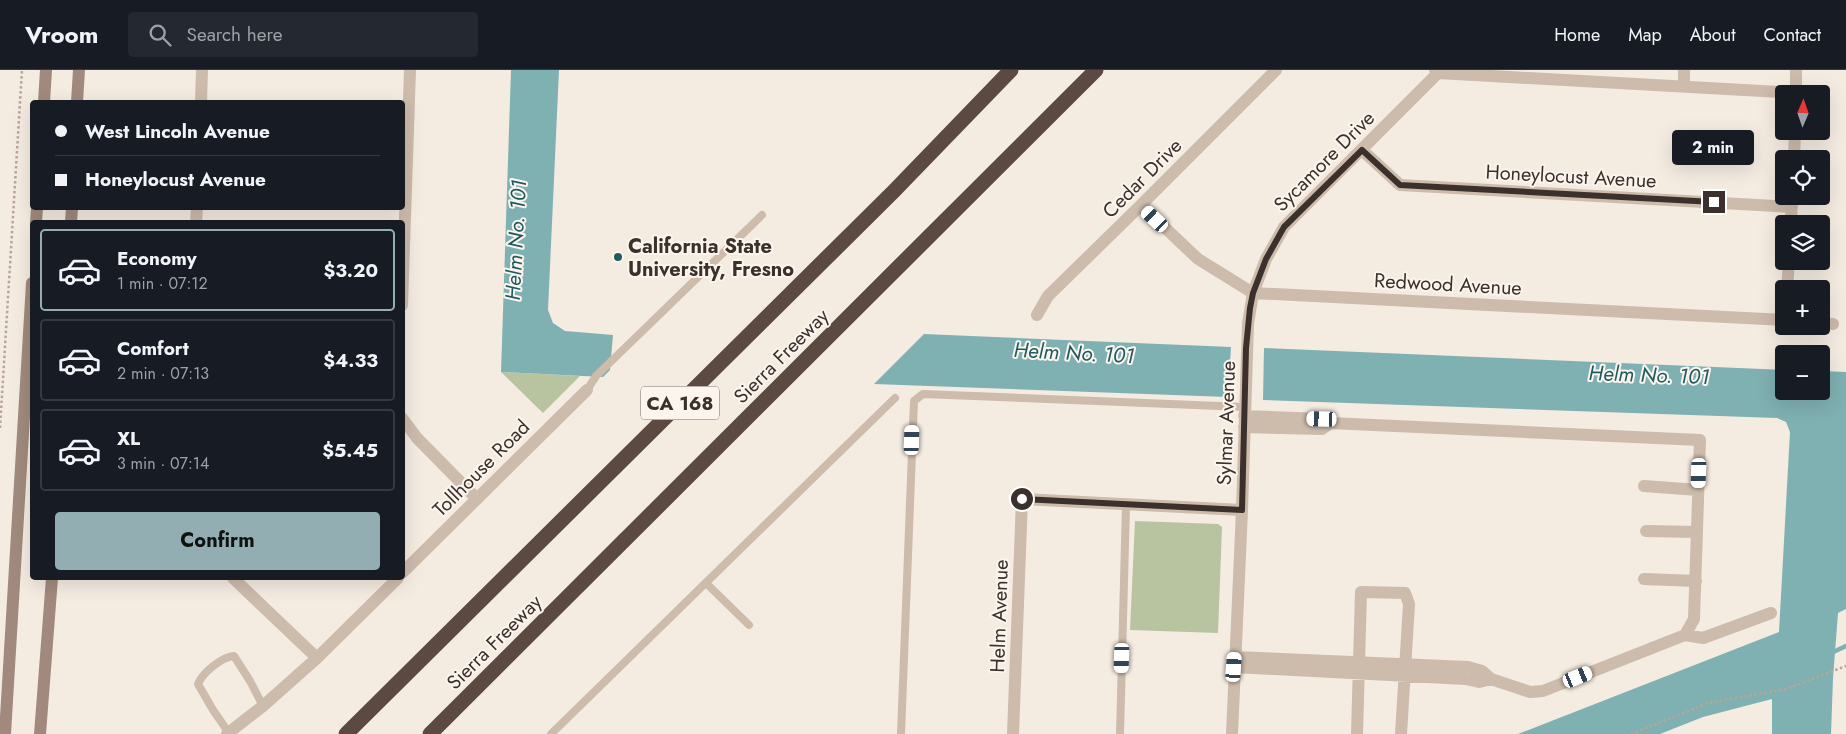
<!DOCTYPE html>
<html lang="en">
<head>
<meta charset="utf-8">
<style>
  :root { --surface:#171b24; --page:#242831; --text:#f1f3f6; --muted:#9ea1a6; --line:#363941; --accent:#92aeb2 }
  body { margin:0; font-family:Jost,sans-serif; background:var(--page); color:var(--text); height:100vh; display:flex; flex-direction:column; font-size:19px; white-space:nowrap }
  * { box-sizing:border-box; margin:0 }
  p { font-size:16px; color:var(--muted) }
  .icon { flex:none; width:28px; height:28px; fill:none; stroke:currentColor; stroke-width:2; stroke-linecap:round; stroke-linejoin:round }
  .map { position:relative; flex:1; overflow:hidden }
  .details { position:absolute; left:30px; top:150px; width:375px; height:360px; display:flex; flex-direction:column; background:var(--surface); border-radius:5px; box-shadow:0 5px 20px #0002 }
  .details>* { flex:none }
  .hud { position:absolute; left:30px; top:30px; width:375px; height:110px; border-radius:5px; box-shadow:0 5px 20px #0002; display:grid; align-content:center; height:110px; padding:0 25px; background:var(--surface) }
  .needle { width:32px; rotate:2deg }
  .buttons { position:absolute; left:1775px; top:15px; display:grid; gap:10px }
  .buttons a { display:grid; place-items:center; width:55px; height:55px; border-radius:5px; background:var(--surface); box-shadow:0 5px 20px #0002; font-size:25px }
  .end { position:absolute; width:22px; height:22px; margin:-11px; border:6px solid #3b302b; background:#fff; box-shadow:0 0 0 2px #fff }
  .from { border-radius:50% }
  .bubble { position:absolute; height:35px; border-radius:5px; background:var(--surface); box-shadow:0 5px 20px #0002; font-size:16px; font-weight:700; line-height:35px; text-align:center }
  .car { position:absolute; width:15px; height:30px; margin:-15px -8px; border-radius:6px; box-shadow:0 0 4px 1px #0007; background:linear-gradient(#fff 24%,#345 0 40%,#fff 0 76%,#345 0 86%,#fff 0) }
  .hud b { display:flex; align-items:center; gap:18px; height:48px; font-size:19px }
  .hud b+b { border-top:1px solid var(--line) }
  .hud i { width:12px; height:12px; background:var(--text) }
  ul { padding:9px 0 0; list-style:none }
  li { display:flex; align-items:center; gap:15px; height:82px; margin:0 10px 8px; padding:0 15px; border:2px solid var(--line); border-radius:5px }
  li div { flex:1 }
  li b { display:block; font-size:19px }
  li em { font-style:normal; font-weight:700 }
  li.selected { border-color:var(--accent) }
  li>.icon { width:45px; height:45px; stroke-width:1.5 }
  .primary-button { display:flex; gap:10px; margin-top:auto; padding:10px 25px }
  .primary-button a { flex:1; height:58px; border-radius:5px; background:var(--accent); color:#111; font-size:20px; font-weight:700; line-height:58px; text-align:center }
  header { display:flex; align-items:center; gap:30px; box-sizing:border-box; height:70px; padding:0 25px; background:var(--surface); border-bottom:1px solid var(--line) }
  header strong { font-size:24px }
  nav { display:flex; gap:28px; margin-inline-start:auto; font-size:18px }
  .search { width:350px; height:45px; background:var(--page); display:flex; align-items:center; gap:12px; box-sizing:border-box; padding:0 18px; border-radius:5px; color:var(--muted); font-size:19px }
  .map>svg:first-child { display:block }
</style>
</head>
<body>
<header>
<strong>Vroom</strong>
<div class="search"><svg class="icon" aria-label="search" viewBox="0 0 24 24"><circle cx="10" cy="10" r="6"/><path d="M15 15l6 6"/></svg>Search here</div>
<nav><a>Home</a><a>Map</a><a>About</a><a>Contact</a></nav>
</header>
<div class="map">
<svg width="1846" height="664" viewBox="0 0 1846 664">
  <rect width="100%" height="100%" fill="#f4ebe1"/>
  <path fill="#b8c4a0" d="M501,302L580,306L543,343Z
    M1135,451L1218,454L1222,457L1218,563L1130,560Z"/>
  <path fill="#7fb0b2" d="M511,0H559L548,240L553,253L565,261L613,265L610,300L603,307L501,302Z
    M924,264L1231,277L1228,327L874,314Z
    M1264,278L1784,300V321H1821V301L1846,302V539L1838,543L1833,608L1831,664H1772V629L1703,647L1660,664H1518L1779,562L1790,362L1786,352L1777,348L1263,330Z"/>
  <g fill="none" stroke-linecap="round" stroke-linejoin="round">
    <path stroke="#7fb0b2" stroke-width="4.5" d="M1829,584L1846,576"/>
    <path stroke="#b9a596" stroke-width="2.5" stroke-dasharray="2.5 2.5" stroke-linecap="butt" d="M0,358L22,0
      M1631,664L1708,633L1786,619L1846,596"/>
    <path stroke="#cdbbac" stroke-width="8" d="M587,320L596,306L762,145
      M706,513L749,555
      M229,663L213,640L198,614C203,602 222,587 234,586L250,611L263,636
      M551,664L895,328
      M901,664L914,331L923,324L1244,337
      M1120,664L1126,435"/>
    <path stroke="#cdbbac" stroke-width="12" d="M1435,0L1438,3L1796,23
      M1684,17V0
      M1796,24V0
      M201,32L202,0
      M1362,80L1400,115L1792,137
      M1794,89L1795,61
      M1141,135L1198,189L1253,223L1784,250
      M196,152L197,138
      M1791,154L1792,126
      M1787,219L1789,191
      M402,235L410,0
      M1037,245L1048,226L1141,135L1276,0
      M1821,253L1833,254
      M402,348L417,368L477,429
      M1330,353L1700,370L1694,549L1685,565
      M1244,357L1322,359L1330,353L1322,349L1244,346
      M1644,416L1698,420
      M1646,461L1697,462
      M402,503L587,320
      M233,508L317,588
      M1644,509L1696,511
      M1235,587L1468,597L1482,601L1491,609L1530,622L1543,621L1685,565L1703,568L1771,543
      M1234,597L1466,609L1479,612L1491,609
      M227,664L263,636L317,588L398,508
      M1013,664L1022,429L1242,440
      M1232,664L1242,440L1248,254L1253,223L1266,189L1284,157L1441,0
      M1357,664L1361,522L1405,523L1409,534L1401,664"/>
    <path stroke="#a18a7d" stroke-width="12" d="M44,32L46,0
      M77,32L79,0
      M36,152L37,138
      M71,152L72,138
      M5,664L32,213
      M40,664L52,508"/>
    <path stroke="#5c4a42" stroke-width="15" d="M346,664L894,121L1011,0
      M430,664L1096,0"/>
  </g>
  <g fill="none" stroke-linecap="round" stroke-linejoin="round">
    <path stroke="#3b302b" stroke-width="6" d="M1022,429L1242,440L1246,278L1250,238L1253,223L1266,189L1284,157L1362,80L1400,115L1714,132"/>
  </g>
  <circle fill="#1f5a5e" stroke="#fbf5ee" stroke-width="2" cx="618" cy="187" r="5"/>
  <g text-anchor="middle" stroke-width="4" stroke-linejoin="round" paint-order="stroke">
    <rect fill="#fbf5ee" stroke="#756b66" stroke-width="1" x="641" y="316.5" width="78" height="33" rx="4"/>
    <g font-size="19" font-weight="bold" fill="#3b302b">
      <text x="680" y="340">CA 168</text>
    </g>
    <g font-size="20" fill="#3b302b" stroke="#fbf5ee">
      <text transform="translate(1324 91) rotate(-45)" y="7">Sycamore Drive</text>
      <text transform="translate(1571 106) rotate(3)" y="7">Honeylocust Avenue</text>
      <text transform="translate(1142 108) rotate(-45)" y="7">Cedar Drive</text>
      <text transform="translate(1448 214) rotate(3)" y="7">Redwood Avenue</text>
      <text transform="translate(781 286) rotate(-45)" y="7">Sierra Freeway</text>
      <text transform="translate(1226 353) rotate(-88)" y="7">Sylmar Avenue</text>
      <text transform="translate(481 398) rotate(-45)" y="7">Tollhouse Road</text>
      <text transform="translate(999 546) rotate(-88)" y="7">Helm Avenue</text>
      <text transform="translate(494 572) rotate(-45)" y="7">Sierra Freeway</text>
    </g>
    <g font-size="20" font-weight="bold" fill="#3b302b" stroke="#fbf5ee" text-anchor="start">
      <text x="628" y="183">California State<tspan x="628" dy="23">University, Fresno</tspan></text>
    </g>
    <g font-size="21" font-style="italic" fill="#1f5a5e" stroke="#fbf5ee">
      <text transform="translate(516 170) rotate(-87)" y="7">Helm No. 101</text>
      <text transform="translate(1074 283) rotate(3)" y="7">Helm No. 101</text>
      <text transform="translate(1649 305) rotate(2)" y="7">Helm No. 101</text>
    </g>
  </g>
</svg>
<div class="buttons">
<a><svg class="needle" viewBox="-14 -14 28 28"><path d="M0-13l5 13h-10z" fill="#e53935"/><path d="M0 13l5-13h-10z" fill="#9ea1a6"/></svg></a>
<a><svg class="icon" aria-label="locate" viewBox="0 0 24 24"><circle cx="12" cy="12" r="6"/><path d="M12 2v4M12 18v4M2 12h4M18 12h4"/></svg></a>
<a><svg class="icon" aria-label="layers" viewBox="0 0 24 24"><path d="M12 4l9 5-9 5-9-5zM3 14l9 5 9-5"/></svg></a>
<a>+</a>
<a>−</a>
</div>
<i class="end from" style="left:1022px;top:429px"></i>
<i class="end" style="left:1714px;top:132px"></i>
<div class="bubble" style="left:1672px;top:60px;width:82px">2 min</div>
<i class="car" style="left:1155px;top:149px;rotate:313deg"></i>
<i class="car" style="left:1322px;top:349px;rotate:272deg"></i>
<i class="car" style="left:912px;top:370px;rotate:2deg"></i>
<i class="car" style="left:1699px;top:403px;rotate:182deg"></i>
<i class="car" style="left:1122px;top:588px;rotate:182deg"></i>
<i class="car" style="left:1234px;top:597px;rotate:4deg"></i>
<i class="car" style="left:1578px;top:607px;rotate:68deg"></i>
<div class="hud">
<b><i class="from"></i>West Lincoln Avenue</b>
<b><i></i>Honeylocust Avenue</b>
</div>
<section class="details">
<ul>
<li class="selected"><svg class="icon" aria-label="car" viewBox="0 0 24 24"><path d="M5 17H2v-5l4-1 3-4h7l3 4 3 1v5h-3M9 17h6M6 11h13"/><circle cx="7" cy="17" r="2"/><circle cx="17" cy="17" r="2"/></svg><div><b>Economy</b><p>1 min · 07:12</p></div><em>$3.20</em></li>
<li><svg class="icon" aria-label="car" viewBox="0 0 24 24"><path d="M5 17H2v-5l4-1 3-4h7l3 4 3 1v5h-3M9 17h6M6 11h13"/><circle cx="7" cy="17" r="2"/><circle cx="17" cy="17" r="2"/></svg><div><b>Comfort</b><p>2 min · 07:13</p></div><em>$4.33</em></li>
<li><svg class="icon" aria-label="car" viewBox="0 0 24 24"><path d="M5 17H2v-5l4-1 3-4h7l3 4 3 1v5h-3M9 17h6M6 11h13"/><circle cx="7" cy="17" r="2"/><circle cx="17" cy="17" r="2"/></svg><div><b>XL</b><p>3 min · 07:14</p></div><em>$5.45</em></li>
</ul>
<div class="primary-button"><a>Confirm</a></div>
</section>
</div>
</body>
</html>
